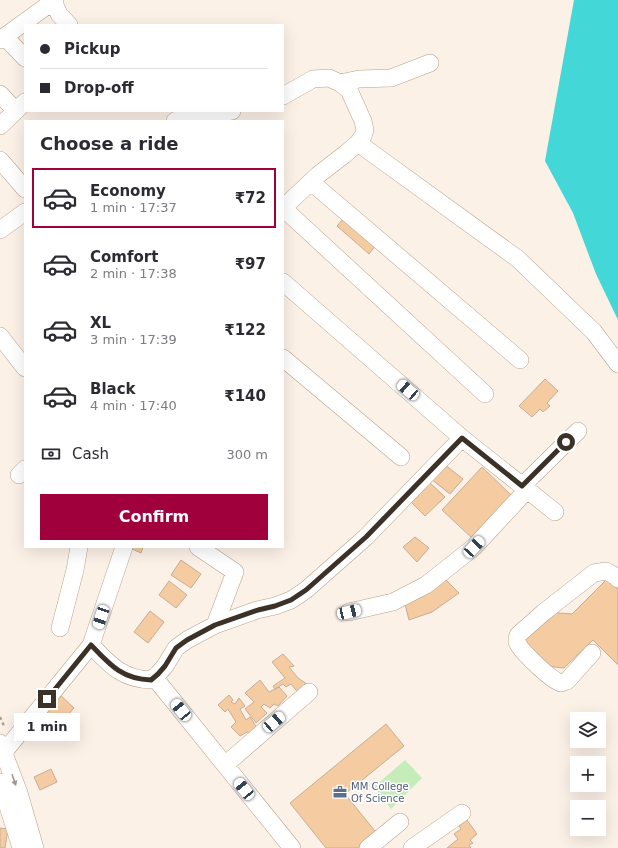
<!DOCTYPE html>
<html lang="en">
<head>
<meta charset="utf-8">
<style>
  :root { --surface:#fff; --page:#f7f7f7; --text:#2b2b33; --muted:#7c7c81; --line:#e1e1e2; --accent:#a0013d }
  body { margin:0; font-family:"DejaVu Sans",sans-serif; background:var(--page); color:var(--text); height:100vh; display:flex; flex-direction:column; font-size:15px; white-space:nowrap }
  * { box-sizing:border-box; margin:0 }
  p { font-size:13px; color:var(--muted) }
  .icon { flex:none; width:22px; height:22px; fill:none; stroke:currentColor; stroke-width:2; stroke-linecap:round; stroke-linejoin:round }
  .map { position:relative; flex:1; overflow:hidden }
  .panel { position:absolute; left:24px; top:120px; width:260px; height:428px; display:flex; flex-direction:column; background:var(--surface); border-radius:0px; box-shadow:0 4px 16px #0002 }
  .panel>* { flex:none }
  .hud { position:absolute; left:24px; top:24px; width:260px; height:88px; border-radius:0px; box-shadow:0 4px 16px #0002; display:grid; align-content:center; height:88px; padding:0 16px; background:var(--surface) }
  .tools { position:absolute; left:570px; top:712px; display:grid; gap:8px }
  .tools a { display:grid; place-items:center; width:36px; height:36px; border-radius:0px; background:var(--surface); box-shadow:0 4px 16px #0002; font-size:20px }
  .end { position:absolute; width:18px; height:18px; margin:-9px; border:5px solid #3b3127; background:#fff; box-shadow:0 0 0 2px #fff }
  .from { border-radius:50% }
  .bubble { position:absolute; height:28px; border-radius:0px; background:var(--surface); box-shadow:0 4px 16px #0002; font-size:13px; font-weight:700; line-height:28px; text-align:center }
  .car { position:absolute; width:12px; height:24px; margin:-12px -6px; border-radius:5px; box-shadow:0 0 3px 1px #0007; background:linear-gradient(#fff 24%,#345 0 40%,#fff 0 76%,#345 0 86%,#fff 0) }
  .hud b { display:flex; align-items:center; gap:14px; height:38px; font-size:15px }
  .hud b+b { border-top:1px solid var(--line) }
  .hud i { width:10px; height:10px; background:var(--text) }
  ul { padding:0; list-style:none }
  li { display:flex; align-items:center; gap:12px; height:60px; margin:0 8px 6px; padding:0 8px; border:2px solid transparent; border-radius:0px }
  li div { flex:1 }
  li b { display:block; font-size:15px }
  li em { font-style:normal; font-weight:700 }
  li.current { border-color:var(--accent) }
  li>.icon { width:36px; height:36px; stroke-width:1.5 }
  h2 { padding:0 16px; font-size:18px; line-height:48px }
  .pay { display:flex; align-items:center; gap:10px; height:44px; padding:0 16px; font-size:15px }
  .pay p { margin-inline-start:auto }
  .cta { display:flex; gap:8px; margin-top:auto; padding:8px 16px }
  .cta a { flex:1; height:46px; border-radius:0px; background:var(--accent); color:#fff; font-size:16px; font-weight:700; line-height:46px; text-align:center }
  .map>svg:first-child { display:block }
</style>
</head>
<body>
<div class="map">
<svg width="618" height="848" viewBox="0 0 618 848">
  <rect width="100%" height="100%" fill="#fcf1e7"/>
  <path fill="#c5edba" d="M405,760L422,778L391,809L374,787Z"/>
  <path fill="#44d7d7" d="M574,0H618V320L596,274L573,213L545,161Z"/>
  <path fill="#f5cba2" stroke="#c7ad95" d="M344,218L375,246L369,254L337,226Z
    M545,379L558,391L547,403L550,406L543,412L540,409L532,417L519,406Z
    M444,464L463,479L450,494L431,479Z
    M482,467L512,496L472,538L442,510Z
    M429,482L445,497L425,516L410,501Z
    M415,537L429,548L417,562L403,547Z
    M133,547H143L141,553L132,549Z
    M181,560L201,574L191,588L171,575Z
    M443,577L459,593L432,612L409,620L405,604Z
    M607,579L618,589V665L593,640L564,668L545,666L525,650L524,631L545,612L572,614Z
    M169,581L187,595L176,608L159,595Z
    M150,611L164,622L148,643L134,632Z
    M283,654L294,666L289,667L298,678L311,687L300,695L291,684L286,687L283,684L275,689L273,686L285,678L272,662Z
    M260,680L269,692L279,687L287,696L278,706L274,704L270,708L264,704L261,707L267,713L256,723L245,709L254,702L245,693Z
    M58,693L74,708L45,741L29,726Z
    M229,695L233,700L231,702L235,704L239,698L245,706L240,709L246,720L250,717L257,728L252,733L247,732L240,736L231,727L236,722L228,709L225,712L218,705Z
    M386,724L404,746L345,794L379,836L364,848H326L290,803Z
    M51,769L57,782L40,790L34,777Z
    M467,820L477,834L470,840L473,843L469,845L471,848H447L458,839L454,834L461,829L459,826Z
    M0,828L8,829L5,848H0Z"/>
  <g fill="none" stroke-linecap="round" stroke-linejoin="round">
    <g stroke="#b9a088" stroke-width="18">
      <path id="minor" d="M53,1L59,14L69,25
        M5,37L25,58
        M0,40L55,0
        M340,83L359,79L391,78L430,63
        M0,94L16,111
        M283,96L313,79L329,78L340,83L349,90L363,121L365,130L363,136L358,143L344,155L318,175L283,208
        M175,121C182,117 189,113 196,112C208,111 220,113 232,111
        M0,126L25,102
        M358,143L518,259L594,332L618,364
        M0,160L25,189
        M311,182L520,360
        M283,208L485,394
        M0,230L25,212
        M283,282L462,438L555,512
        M0,336L25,368
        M283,358L401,457
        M19,475L25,469
        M522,486L578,431
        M198,547L235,572L215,625
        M349,612L393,602L426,585L474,547L527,490
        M60,628L75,570L79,547
        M91,645C110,665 122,679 151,680L158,674L165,666L176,648L187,640L215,625L257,610L275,606L291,600L306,590L366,537L462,438
        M592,653L567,681C565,681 562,683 561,683C553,682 522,652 518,644C516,641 517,639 518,635L544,612L594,573L606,571L615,576L618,579
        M154,677L292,848
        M0,743L19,793L35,848
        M0,756L4,752L91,645L124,547
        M225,765L309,692
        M0,782L2,787L21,848
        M368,848L400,822
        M412,848L462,813"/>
    </g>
    <path stroke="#aca197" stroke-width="2.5" stroke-dasharray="3 3" stroke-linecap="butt" d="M0,717L5,728"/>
    <use href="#minor" stroke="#fff" stroke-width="17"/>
  </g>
  <defs><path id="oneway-solid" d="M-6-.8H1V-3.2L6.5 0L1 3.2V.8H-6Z"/></defs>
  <use fill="#9d9893" href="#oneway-solid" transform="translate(14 780) rotate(71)"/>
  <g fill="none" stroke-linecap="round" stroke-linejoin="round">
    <path stroke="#3b3127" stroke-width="5" d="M47,699L91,645C110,665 122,679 151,680L158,674L165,666L176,648L187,640L215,625L258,610L275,606L291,600L306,590L366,537L462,438L522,486L566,442"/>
  </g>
  <defs>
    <g id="office-bare" transform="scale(1.08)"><path d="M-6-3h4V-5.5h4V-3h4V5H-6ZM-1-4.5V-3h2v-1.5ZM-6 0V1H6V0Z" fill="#5c6f8a" stroke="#fff" stroke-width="2.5" paint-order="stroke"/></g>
  </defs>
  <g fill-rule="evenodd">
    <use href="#office-bare" x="340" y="792"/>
  </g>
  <g text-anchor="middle" stroke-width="3" stroke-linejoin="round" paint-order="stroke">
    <g font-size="10" fill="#4e5e75" stroke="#fff" text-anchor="start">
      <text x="351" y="790">MM College<tspan x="351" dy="12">Of Science</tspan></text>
    </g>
  </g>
</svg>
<div class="tools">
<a><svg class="icon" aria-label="layers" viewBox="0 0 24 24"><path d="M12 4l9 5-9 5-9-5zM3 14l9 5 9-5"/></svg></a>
<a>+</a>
<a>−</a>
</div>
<i class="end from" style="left:566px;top:442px"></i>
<i class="end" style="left:47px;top:699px"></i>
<div class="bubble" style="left:14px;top:713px;width:66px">1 min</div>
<i class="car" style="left:408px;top:390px;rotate:311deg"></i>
<i class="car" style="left:474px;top:547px;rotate:43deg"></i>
<i class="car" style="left:349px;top:612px;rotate:77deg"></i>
<i class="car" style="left:101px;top:617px;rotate:198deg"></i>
<i class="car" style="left:181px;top:710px;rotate:321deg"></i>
<i class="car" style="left:274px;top:722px;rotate:49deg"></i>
<i class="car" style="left:244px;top:789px;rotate:321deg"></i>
<div class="hud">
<b><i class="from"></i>Pickup</b>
<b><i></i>Drop-off</b>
</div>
<section class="panel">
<h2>Choose a ride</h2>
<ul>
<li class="current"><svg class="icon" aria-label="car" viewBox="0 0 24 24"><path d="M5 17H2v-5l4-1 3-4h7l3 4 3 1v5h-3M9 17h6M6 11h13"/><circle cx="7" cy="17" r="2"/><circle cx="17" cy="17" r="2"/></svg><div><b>Economy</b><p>1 min · 17:37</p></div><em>₹72</em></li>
<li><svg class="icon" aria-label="car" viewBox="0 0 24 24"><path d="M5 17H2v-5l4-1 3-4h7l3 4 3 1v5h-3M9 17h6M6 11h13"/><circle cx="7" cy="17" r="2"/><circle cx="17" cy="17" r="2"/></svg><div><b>Comfort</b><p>2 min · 17:38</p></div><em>₹97</em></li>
<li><svg class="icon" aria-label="car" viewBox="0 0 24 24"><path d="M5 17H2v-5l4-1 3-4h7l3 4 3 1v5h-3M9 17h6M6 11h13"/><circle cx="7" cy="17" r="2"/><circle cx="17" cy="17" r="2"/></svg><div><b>XL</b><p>3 min · 17:39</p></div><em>₹122</em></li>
<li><svg class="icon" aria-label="car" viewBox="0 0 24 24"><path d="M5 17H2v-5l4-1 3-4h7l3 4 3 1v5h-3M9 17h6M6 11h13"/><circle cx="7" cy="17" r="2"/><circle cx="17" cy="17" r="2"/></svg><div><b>Black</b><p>4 min · 17:40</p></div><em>₹140</em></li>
</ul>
<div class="pay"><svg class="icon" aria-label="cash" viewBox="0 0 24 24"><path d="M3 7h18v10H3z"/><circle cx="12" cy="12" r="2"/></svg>Cash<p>300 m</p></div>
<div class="cta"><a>Confirm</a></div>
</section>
</div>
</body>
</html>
